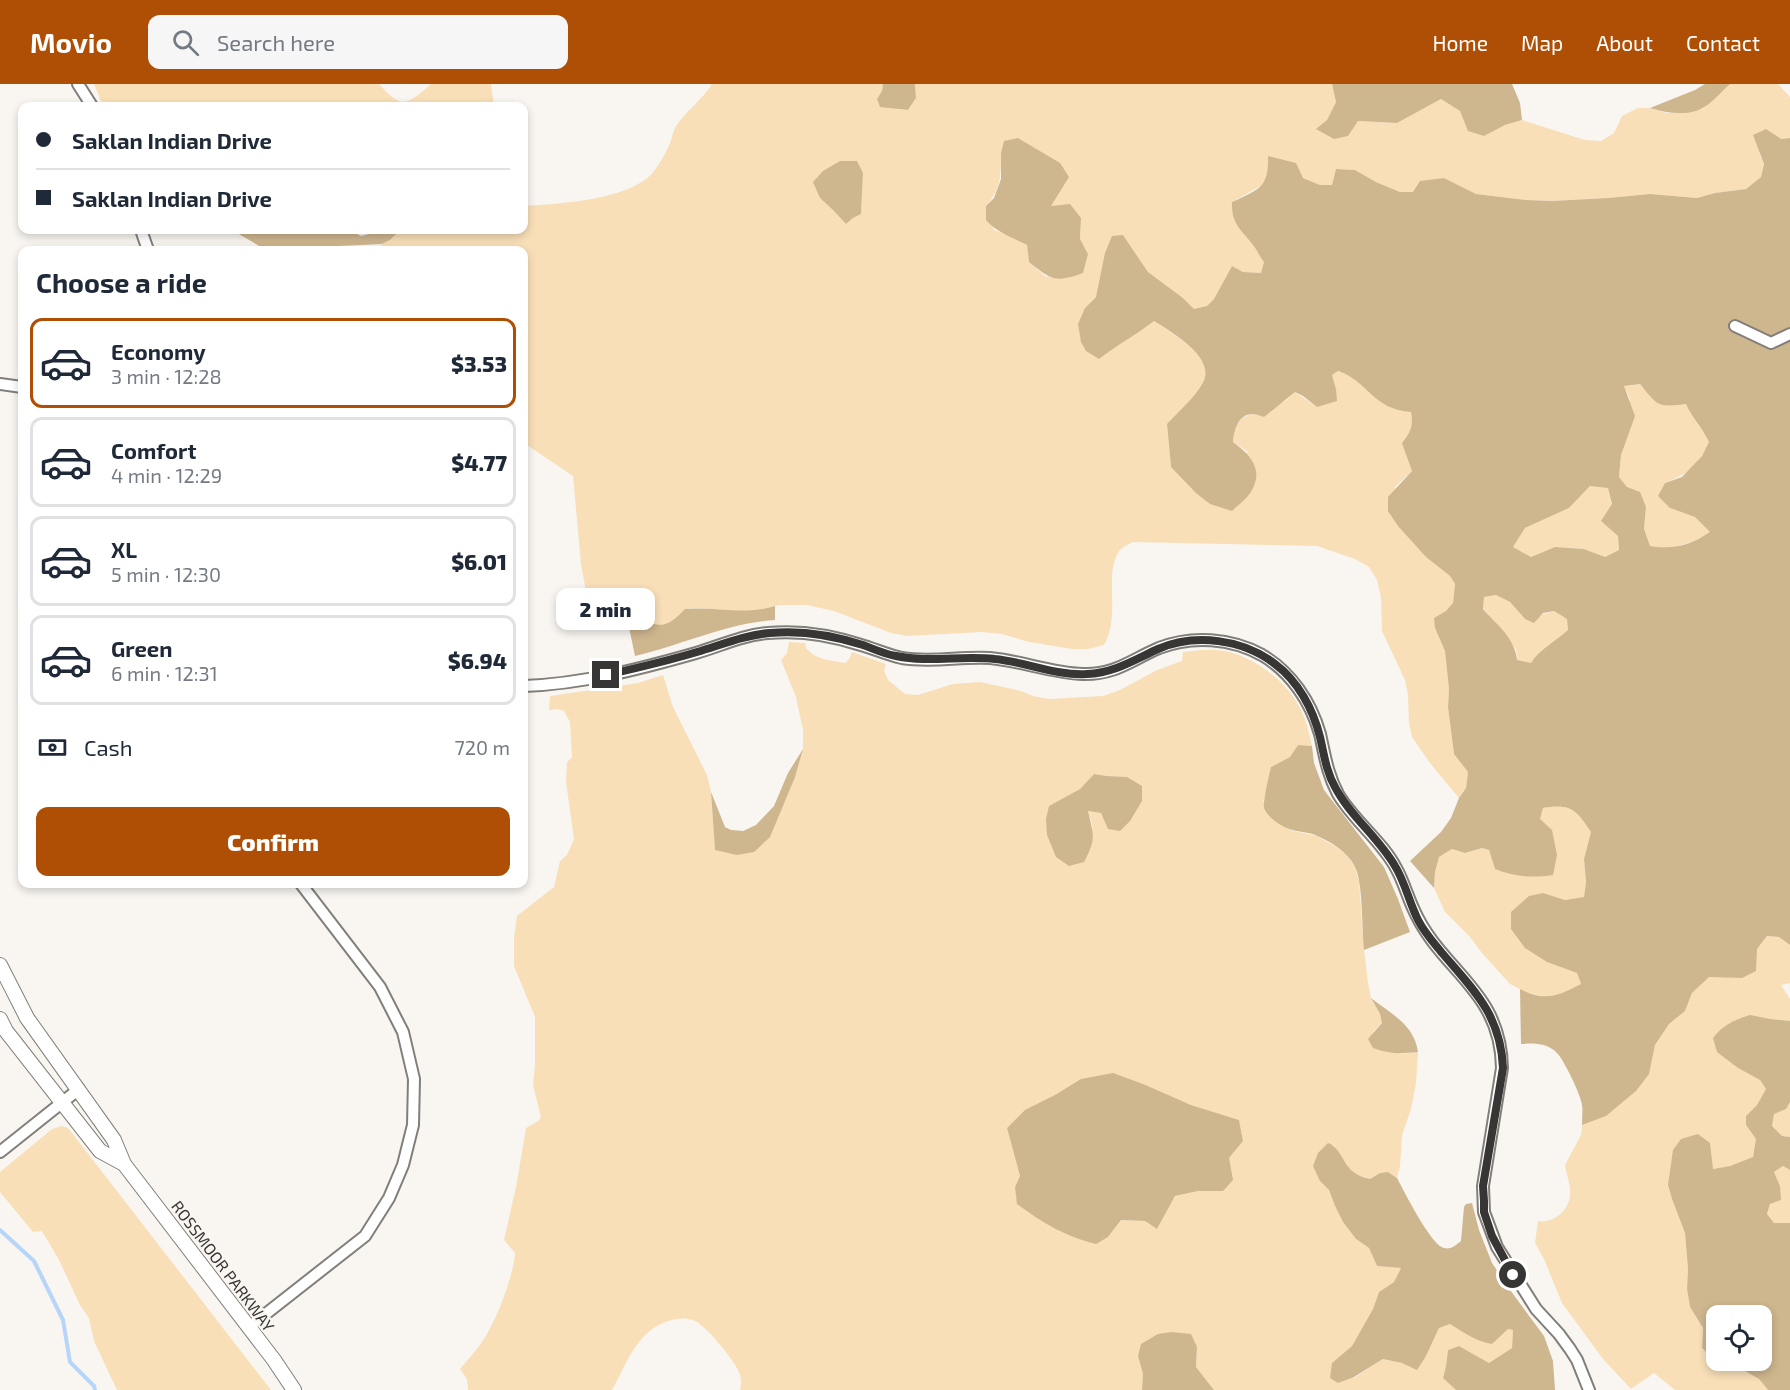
<!DOCTYPE html>
<html lang="en">
<head>
<meta charset="utf-8">
<style>
  :root { --surface:#fff; --page:#f6f6f7; --text:#1f2937; --muted:#747a83; --line:#e0e1e3; --accent:#af4f06 }
  body { margin:0; font-family:"Exo 2",sans-serif; background:var(--page); color:var(--text); height:100vh; display:flex; flex-direction:column; font-size:22px; white-space:nowrap }
  * { box-sizing:border-box; margin:0 }
  p { font-size:20px; color:var(--muted) }
  .icon { flex:none; width:33px; height:33px; fill:none; stroke:currentColor; stroke-width:2; stroke-linecap:round; stroke-linejoin:round }
  .map { position:relative; flex:1; overflow:hidden }
  .drawer { position:absolute; left:18px; top:162px; width:510px; height:642px; display:flex; flex-direction:column; background:var(--surface); border-radius:12px; box-shadow:0 3px 9px #0003 }
  .drawer>* { flex:none }
  .guide { position:absolute; left:18px; top:18px; width:510px; height:132px; border-radius:12px; box-shadow:0 3px 9px #0003; display:grid; align-content:center; height:132px; padding:0 18px; background:var(--surface) }
  .buttons { position:absolute; left:1706px; top:1221px; display:grid; gap:12px }
  .buttons a { display:grid; place-items:center; width:66px; height:66px; border-radius:12px; background:var(--surface); box-shadow:0 3px 9px #0003; font-size:30px }
  .end { position:absolute; width:27px; height:27px; margin:-14px; border:8px solid #383634; background:#fff; box-shadow:0 0 0 3px #fff }
  .from { border-radius:50% }
  .bubble { position:absolute; height:42px; border-radius:12px; background:var(--surface); box-shadow:0 3px 9px #0003; font-size:20px; font-weight:800; line-height:42px; text-align:center }
  .guide b { display:flex; align-items:center; gap:21px; height:57px; font-size:22px }
  .guide b+b { border-top:2px solid var(--line) }
  .guide i { width:15px; height:15px; background:var(--text) }
  ul { padding:0; list-style:none }
  li { display:flex; align-items:center; gap:18px; height:90px; margin:0 12px 9px; padding:0 6px; border:3px solid var(--line); border-radius:12px }
  li div { flex:1 }
  li b { display:block; font-size:22px }
  li em { font-style:normal; font-weight:800 }
  li.current { border-color:var(--accent) }
  li>.icon { width:54px; height:54px; stroke-width:1.5 }
  h2 { padding:0 18px; font-size:27px; line-height:72px }
  .pay { display:flex; align-items:center; gap:15px; height:66px; padding:0 18px; font-size:22px }
  .pay p { margin-inline-start:auto }
  .primary-button { display:flex; gap:12px; margin-top:auto; padding:12px 18px }
  .primary-button a { flex:1; height:69px; border-radius:12px; background:var(--accent); color:#fff; font-size:24px; font-weight:800; line-height:69px; text-align:center }
  header { display:flex; align-items:center; gap:36px; box-sizing:border-box; height:84px; padding:0 30px; background:var(--accent); color:#fff }
  header strong { font-size:28px }
  nav { display:flex; gap:33px; margin-inline-start:auto; font-size:21px }
  .search { width:420px; height:54px; background:var(--page); display:flex; align-items:center; gap:15px; box-sizing:border-box; padding:0 21px; border-radius:12px; color:var(--muted); font-size:22px }
  .map>svg:first-child { display:block }
</style>
</head>
<body>
<header>
<strong>Movio</strong>
<div class="search"><svg class="icon" aria-label="search" viewBox="0 0 24 24"><circle cx="10" cy="10" r="6"/><path d="M15 15l6 6"/></svg>Search here</div>
<nav><a>Home</a><a>Map</a><a>About</a><a>Contact</a></nav>
</header>
<div class="map">
<svg width="1790" height="1306" viewBox="0 0 1790 1306">
  <rect width="100%" height="100%" fill="#f9f6f1"/>
  <path fill="#f8dfb8" fill-rule="evenodd" d="M94,0H379C402,26 407,21 431,0H491L494,22H103Z
    M712,0H883L882,7L895,25L908,26L916,14L915,0H1332L1336,18L1327,36L1348,52L1357,37L1397,39L1441,15L1460,27L1469,47L1484,52L1505,41L1522,36L1585,56L1601,57L1614,49L1622,32L1638,24H1650L1667,29L1690,28L1703,25L1730,0H1778L1790,13V54L1781,55L1759,69L1764,80L1761,93L1746,105L1715,109L1697,114L1650,110L1608,114L1552,117L1526,116L1476,110L1444,94L1413,108H1400L1376,98L1355,86L1336,85L1332,101H1320L1303,94L1269,90L1264,100L1232,118V127L1264,178L1261,189L1243,188L1232,182L1214,215L1207,222L1194,225L1183,214L1148,188L1123,151L1096,213L1085,224L1099,275C1117,261 1136,251 1154,237C1169,247 1210,270 1205,293C1202,307 1177,329 1167,340L1171,383L1182,393L1248,368L1233,358L1234,344L1242,334L1285,317L1295,308L1317,323L1336,305L1332,291L1338,287C1368,297 1373,326 1411,328L1413,336L1411,348L1412,387L1395,403L1413,458L1426,473L1450,492L1455,500L1453,519L1435,544L1445,567L1449,605L1448,623L1454,670L1468,688L1466,704L1459,714L1430,679L1412,653L1409,639L1408,611L1405,596L1382,547L1381,513L1377,496L1369,483L1355,475L1317,462L1133,458C1127,461 1121,463 1118,469C1104,494 1121,530 1104,561L1088,565H1072L1029,558L1002,550L982,548L907,552L891,549L834,527L807,521H779L754,528L699,524L685,525L676,535L666,541H654L642,533L592,518L587,513L581,480L573,392L524,359V166H379L382,160C389,157 395,154 397,146H524V122C558,120 632,116 654,87C660,79 666,69 670,59C672,54 673,47 676,42C686,27 702,16 712,0ZM1018,54L1038,66L1051,123L1081,134L1080,155L1088,170L1046,193L1029,178L1027,161L1011,152L994,146L986,122C1001,105 1001,91 1001,69ZM863,89L861,130L853,134L846,140L833,126L820,114Z
    M1640,300C1657,321 1657,324 1686,320C1692,334 1702,344 1709,358C1699,381 1688,390 1665,399L1670,424L1695,433L1711,449C1688,460 1675,466 1650,462L1644,445L1646,423L1627,403L1619,393L1621,371L1627,352L1630,315L1624,302Z
    M1590,402L1608,403L1618,452L1619,466L1605,473L1584,465L1555,463L1531,473L1513,463L1525,444L1569,424Z
    M1496,511L1510,518L1525,535L1554,527L1567,535L1568,546C1554,559 1541,562 1531,580L1517,576L1516,565L1483,524L1484,513Z
    M789,558L805,559L806,564C816,576 830,576 845,579L850,574L852,568L886,580L884,587L888,596L905,610L918,611L953,600L980,598L1021,607L1033,612L1049,615L1103,612L1120,606L1157,586L1182,577L1183,568C1194,567 1205,565 1216,566C1249,568 1287,596 1301,626C1307,638 1309,650 1312,662L1298,661L1290,673L1271,683L1267,709L1263,717L1290,746L1317,752L1333,761L1346,770L1355,783L1359,797L1364,866L1368,899L1371,914L1380,930L1382,939L1373,948L1400,970L1418,968L1416,999L1411,1025L1402,1051L1400,1082L1397,1094L1388,1088L1380,1089L1370,1095C1350,1091 1344,1078 1334,1061L1320,1097L1329,1106L1335,1122L1343,1138L1356,1155L1369,1164L1377,1182L1401,1184L1394,1198L1379,1208L1373,1225L1352,1262L1332,1279L1354,1294L1383,1275L1402,1279L1426,1272L1439,1244L1450,1240L1466,1250L1508,1245L1513,1246L1512,1264L1489,1279L1459,1262L1448,1266L1446,1282L1443,1294L1456,1306H1214L1196,1283L1197,1263L1138,1272L1143,1290L1142,1306H740C742,1300 741,1293 739,1288C734,1276 704,1239 693,1236C681,1232 668,1236 657,1242C634,1255 625,1283 612,1306H468L467,1295L460,1285C468,1275 477,1266 484,1255C497,1234 513,1194 515,1169L504,1156L516,1103L526,1044L538,1037L541,1033L533,1001L535,981V933L514,882V854L517,832L554,803L560,777L567,771L574,755L566,698L567,678L572,673L570,638L564,627L557,625L549,626L550,612L638,599L663,591L673,623L707,691L711,708L715,766L754,768L803,665V646L796,613L781,576L787,569ZM1094,690L1107,692L1127,693L1102,729L1088,727L1093,744L1049,722L1080,705ZM1081,995L1172,1013L1191,1021L1239,1036L1243,1057L1229,1074L1223,1107H1198L1175,1112L1157,1145L1145,1137L1121,1136L1108,1153L1015,1103L1020,1092L1007,1044Z
    M1560,721L1580,730L1591,748L1584,775L1586,798L1584,813L1565,816L1543,809L1511,845L1547,878L1577,889L1581,900L1560,911L1550,913L1527,909L1510,900L1482,869L1470,853L1445,828L1434,804L1435,788L1439,773L1452,765L1465,769L1482,764L1489,766L1495,785L1540,735L1543,724Z
    M1767,852L1779,853L1790,861V899L1781,901L1790,915V937L1770,935L1738,984L1760,996L1766,1005L1757,1021L1746,1032V1041L1756,1055L1753,1073L1730,1082L1713,1085L1668,1101L1672,1115L1685,1149L1688,1185L1687,1205L1690,1223L1703,1244L1702,1264L1714,1276L1736,1282L1759,1295L1768,1306H1675L1654,1289L1631,1305L1603,1275L1562,1219L1544,1175L1535,1159L1538,1137C1553,1140 1570,1126 1570,1110C1571,1101 1566,1090 1565,1081L1581,1051L1582,1041L1606,1032L1649,990L1655,961L1669,940L1685,927L1692,909L1709,892L1742,894L1757,865Z
    M1790,1018V1053L1782,1052L1772,1042L1774,1029L1786,1025Z
    M62,1042L68,1044L72,1049L271,1306H117L94,1257L89,1234L80,1221L59,1176L42,1147L33,1148L0,1108V1088L52,1045Z
    M1783,1082L1790,1086V1139H1774L1767,1131L1770,1120L1780,1102L1774,1088Z"/>
  <path fill="#ceb68e" fill-rule="evenodd" d="M883,0H915L916,14L908,26L880,23L877,15L882,7Z
    M1332,0H1512L1520,19L1522,36L1505,41L1484,52L1468,47L1460,27L1441,15L1397,39L1358,37L1348,52L1334,55L1316,45L1327,36L1336,18Z
    M1705,0H1730C1722,7 1710,21 1701,25C1686,32 1666,29 1650,24L1695,6Z
    M1766,45L1781,55L1790,54V861L1779,853L1767,852L1757,865L1756,887L1742,894L1709,893L1692,909L1685,927L1669,940L1655,961L1649,990L1636,1007L1606,1032L1582,1041C1582,1034 1583,1027 1582,1021C1581,1011 1564,976 1557,969C1547,959 1534,959 1521,960L1520,905C1545,918 1558,912 1581,900L1577,889L1547,878L1525,864L1511,845V828L1529,812L1543,809L1565,816L1584,813L1586,798L1584,775L1591,748C1577,726 1570,719 1543,724L1540,735L1552,746L1557,771L1553,791C1531,794 1516,793 1495,785L1489,766L1482,764L1465,769L1452,765L1439,773L1435,788L1434,804L1410,777L1441,748L1451,734L1459,714L1466,704L1468,688L1454,670L1448,623L1449,605L1445,567L1435,544L1434,534L1446,527L1453,519L1455,500L1450,492L1426,473L1398,442L1388,427V413L1412,387L1402,359C1410,349 1414,342 1411,328C1373,326 1368,297 1338,287L1332,291L1336,305L1337,317L1317,323L1303,312L1295,308L1264,333C1260,332 1257,330 1253,330C1238,330 1234,346 1233,358C1249,370 1264,384 1252,406C1248,414 1238,421 1232,427L1210,420L1196,409L1171,383L1167,340C1177,329 1202,307 1205,293C1210,270 1170,247 1154,237C1136,251 1117,261 1099,275L1086,267L1081,258L1078,240L1085,224L1096,213L1105,169L1112,152L1123,151L1148,188L1183,214L1194,225L1207,222L1214,215L1232,182L1243,188L1261,189L1264,178C1260,173 1257,166 1253,161C1241,145 1231,140 1232,118C1259,105 1269,104 1268,72L1296,79L1303,94L1320,101H1332L1336,85L1355,86L1376,98L1400,108H1413L1420,97L1444,94L1476,110L1526,116L1552,117L1608,114L1650,110L1697,114L1715,109L1746,105L1761,93L1764,80L1753,51ZM1640,300C1657,321 1657,324 1686,320C1692,334 1702,343 1709,358L1702,372L1682,393L1665,399L1658,412L1670,424L1695,433L1710,448C1691,461 1673,466 1650,462L1644,445L1646,423L1640,408L1627,403L1619,393L1621,371L1635,332L1624,302ZM1590,402L1608,404L1612,420L1601,437L1618,452L1619,466L1605,473L1584,465L1555,463L1531,473L1513,463L1525,444L1569,424ZM1496,511L1510,518L1525,535L1534,539L1543,529L1554,527L1567,535L1568,546C1555,558 1540,564 1531,579L1517,576C1515,554 1497,541 1483,525L1484,513Z
    M1018,54L1060,79L1069,93L1051,122L1070,120L1081,134L1080,155L1088,170L1083,189C1056,199 1051,196 1029,178L1027,161C1012,153 997,149 986,136V122L994,114L1001,95V69L1004,57Z
    M840,77H857L863,89L861,130L853,134L846,140L833,126L820,114L813,98L823,87Z
    M232,146H315C334,151 341,140 361,152L369,150L374,146H397L396,150L390,156L382,160L339,162L326,166H266Z
    M775,522V536C727,539 682,561 635,572L626,529C655,537 659,553 685,525C715,522 745,532 775,522Z
    M1298,661L1312,662L1314,679L1324,706L1384,783L1398,815L1410,848L1364,866C1362,847 1363,798 1355,783C1348,768 1330,757 1315,751C1308,748 1300,748 1293,746C1283,744 1267,733 1264,724C1263,718 1269,691 1271,683L1290,673Z
    M803,665L795,693L770,753L754,768L737,771L715,766L711,708L725,743L731,746L743,747L756,741L774,722L788,689Z
    M1094,690L1107,692L1127,693L1142,702V717L1130,737L1120,747L1108,745L1101,729L1088,727C1094,753 1096,755 1084,778L1069,782L1056,773L1047,751L1046,735L1049,722L1080,705Z
    M1371,914C1391,930 1414,940 1418,968C1400,970 1390,970 1373,964L1368,955L1382,939L1380,930Z
    M1750,931L1770,935L1790,937V1018L1786,1025L1774,1030L1772,1042L1782,1052L1790,1053V1086L1783,1082L1774,1088L1780,1102L1781,1116L1770,1120L1767,1130L1774,1139H1790V1306H1768L1759,1295L1736,1282L1714,1276L1702,1264L1703,1244L1690,1223L1687,1205L1688,1185L1685,1149L1672,1115L1668,1101L1673,1066L1681,1055L1698,1050L1710,1059L1713,1085L1730,1082L1753,1073L1756,1055L1746,1041V1032L1757,1021L1766,1005L1760,996L1738,984L1717,968L1713,954C1723,941 1734,936 1750,931ZM1716,1232H1761V1276H1716Z
    M1113,989L1143,1000L1191,1021L1239,1036L1243,1057L1229,1074L1233,1096L1223,1107H1198L1175,1112L1157,1145L1145,1137L1121,1136L1108,1153L1096,1160C1064,1152 1043,1139 1017,1120L1015,1103L1020,1092L1007,1044L1025,1026L1055,1011L1081,995Z
    M1328,1059C1346,1066 1340,1089 1370,1095L1380,1089L1388,1088L1397,1094C1404,1107 1431,1161 1444,1164C1451,1166 1456,1161 1461,1157L1464,1123L1466,1120L1472,1119L1479,1146L1492,1179L1513,1210L1544,1252L1553,1277L1555,1306H1456L1443,1294L1446,1282L1448,1266L1459,1262L1489,1279L1512,1264L1513,1246L1508,1245L1492,1260C1476,1257 1464,1249 1450,1240L1439,1244L1426,1272L1417,1286L1402,1279L1383,1275L1354,1293L1338,1299L1330,1294L1332,1279L1352,1262L1373,1225L1379,1208L1394,1198L1401,1184L1377,1182L1369,1164L1356,1155L1343,1138L1335,1122L1329,1106L1320,1097L1313,1082L1318,1069Z
    M1171,1248L1191,1250L1197,1263L1196,1283L1214,1306H1142L1143,1290L1138,1272L1141,1260L1158,1250Z"/>
  <g fill="none" stroke-linecap="round" stroke-linejoin="round">
    <path stroke="#b6d5f9" stroke-width="4" d="M0,1146L34,1177L63,1236L70,1278L94,1302L95,1306"/>
    <g stroke="#827f7a" stroke-width="14">
      <path id="minor" d="M78,0L92,22
        M141,146L148,166
        M1735,242L1771,259L1790,250
        M0,300L22,303
        M524,602C582,600 640,585 696,569C720,562 743,551 768,549C800,546 831,551 861,561C875,565 888,571 902,574C932,579 961,572 990,574C1022,577 1051,589 1083,590C1115,591 1131,576 1159,564C1192,551 1231,554 1262,571C1291,588 1311,618 1320,650C1325,672 1327,689 1338,710C1354,737 1381,756 1396,784C1403,796 1407,811 1413,824C1440,887 1501,905 1502,984L1483,1102L1484,1128L1497,1163L1536,1225L1559,1250L1570,1265L1577,1276L1589,1306
        M0,1068L79,1005
        M249,1243L365,1152L389,1114L403,1081L413,1041L414,995L403,948L380,903L301,800"/>
    </g>
    <g stroke="#827f7a" stroke-width="16">
      <path id="tertiary" d="M0,881L27,934L114,1056L124,1080L274,1276L294,1306
        M0,935L6,947L100,1067L124,1080"/>
    </g>
    <use href="#minor" stroke="#fff" stroke-width="10"/>
    <use href="#tertiary" stroke="#fff" stroke-width="14"/>
  </g>
  <g fill="none" stroke-linecap="round" stroke-linejoin="round">
    <path stroke="#383634" stroke-width="8" d="M606,591C637,584 667,577 697,568C721,561 745,551 770,549C802,546 832,551 863,561C874,565 884,570 896,572C929,579 962,571 995,575C1026,578 1056,592 1087,590C1114,589 1134,576 1158,565C1195,549 1243,555 1275,580C1298,597 1313,625 1320,653C1324,670 1326,687 1335,703C1350,732 1378,753 1395,782C1405,798 1409,818 1418,836C1424,848 1433,858 1442,869C1474,906 1501,932 1503,984L1483,1102L1484,1117V1128L1492,1152L1513,1191"/>
  </g>
  <g text-anchor="middle" stroke-width="4.5" stroke-linejoin="round" paint-order="stroke">
    <g font-size="16" fill="#383634" stroke="#f9f6f1">
      <text transform="translate(223 1182) rotate(53)" y="6">ROSSMOOR PARKWAY</text>
    </g>
  </g>
</svg>
<div class="buttons">
<a><svg class="icon" aria-label="locate" viewBox="0 0 24 24"><circle cx="12" cy="12" r="6"/><path d="M12 2v4M12 18v4M2 12h4M18 12h4"/></svg></a>
</div>
<i class="end from" style="left:1513px;top:1191px"></i>
<i class="end" style="left:606px;top:591px"></i>
<div class="bubble" style="left:556px;top:504px;width:99px">2 min</div>
<div class="guide">
<b><i class="from"></i>Saklan Indian Drive</b>
<b><i></i>Saklan Indian Drive</b>
</div>
<section class="drawer">
<h2>Choose a ride</h2>
<ul>
<li class="current"><svg class="icon" aria-label="car" viewBox="0 0 24 24"><path d="M5 17H2v-5l4-1 3-4h7l3 4 3 1v5h-3M9 17h6M6 11h13"/><circle cx="7" cy="17" r="2"/><circle cx="17" cy="17" r="2"/></svg><div><b>Economy</b><p>3 min · 12:28</p></div><em>$3.53</em></li>
<li><svg class="icon" aria-label="car" viewBox="0 0 24 24"><path d="M5 17H2v-5l4-1 3-4h7l3 4 3 1v5h-3M9 17h6M6 11h13"/><circle cx="7" cy="17" r="2"/><circle cx="17" cy="17" r="2"/></svg><div><b>Comfort</b><p>4 min · 12:29</p></div><em>$4.77</em></li>
<li><svg class="icon" aria-label="car" viewBox="0 0 24 24"><path d="M5 17H2v-5l4-1 3-4h7l3 4 3 1v5h-3M9 17h6M6 11h13"/><circle cx="7" cy="17" r="2"/><circle cx="17" cy="17" r="2"/></svg><div><b>XL</b><p>5 min · 12:30</p></div><em>$6.01</em></li>
<li><svg class="icon" aria-label="car" viewBox="0 0 24 24"><path d="M5 17H2v-5l4-1 3-4h7l3 4 3 1v5h-3M9 17h6M6 11h13"/><circle cx="7" cy="17" r="2"/><circle cx="17" cy="17" r="2"/></svg><div><b>Green</b><p>6 min · 12:31</p></div><em>$6.94</em></li>
</ul>
<div class="pay"><svg class="icon" aria-label="cash" viewBox="0 0 24 24"><path d="M3 7h18v10H3z"/><circle cx="12" cy="12" r="2"/></svg>Cash<p>720 m</p></div>
<div class="primary-button"><a>Confirm</a></div>
</section>
</div>
</body>
</html>
